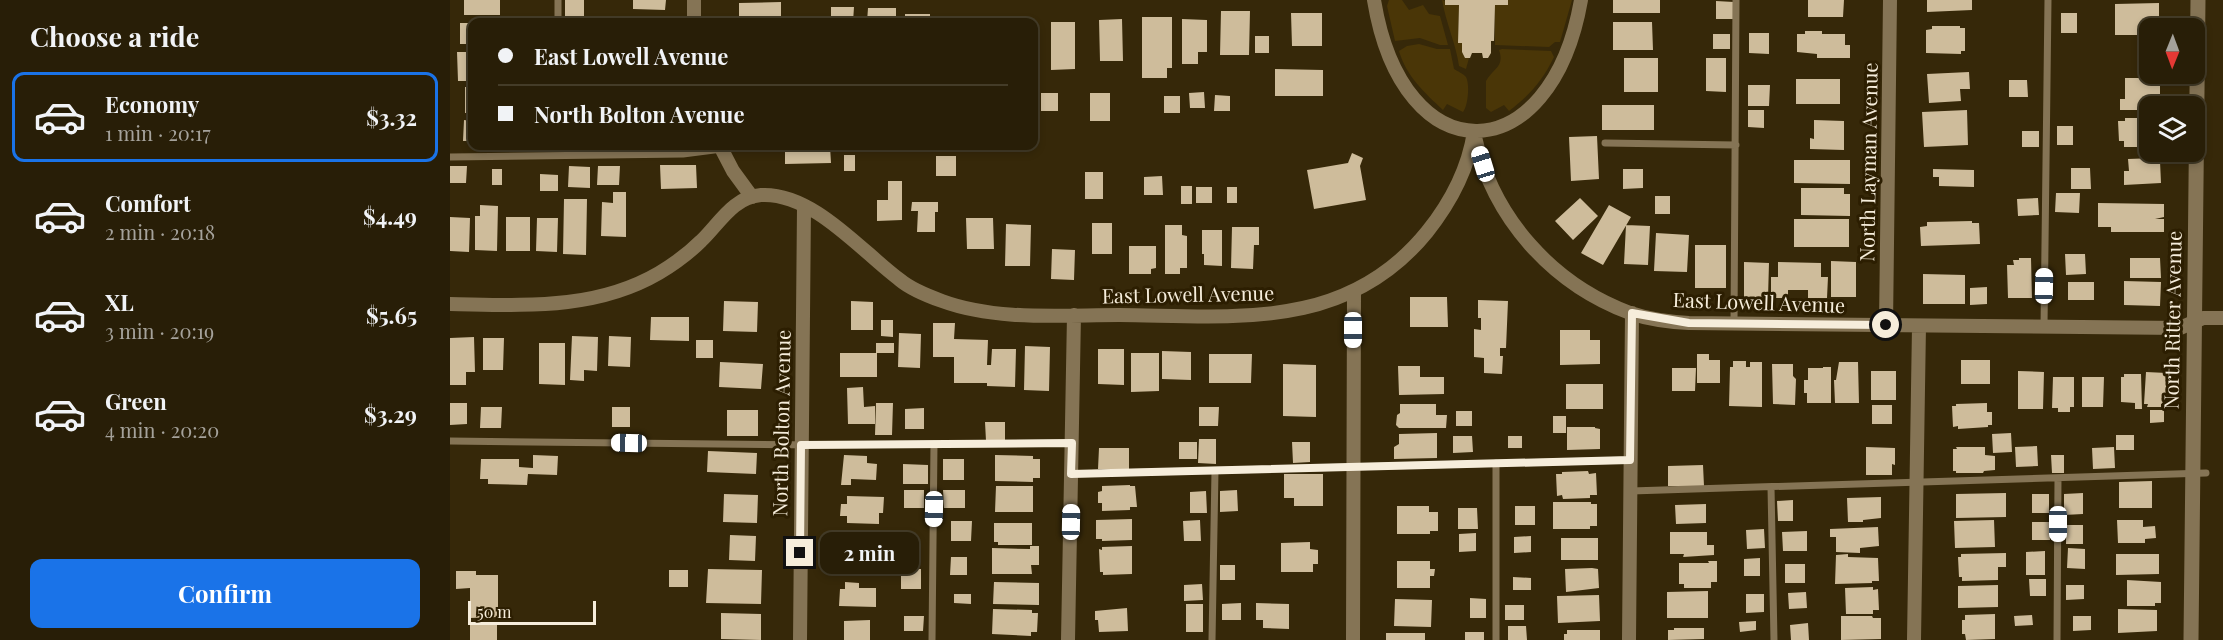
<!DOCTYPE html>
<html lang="en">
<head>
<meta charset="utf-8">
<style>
  :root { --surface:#281e07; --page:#302711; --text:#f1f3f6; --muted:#a5a29b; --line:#443c28; --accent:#1a73e8 }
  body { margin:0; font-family:"Playfair Display",serif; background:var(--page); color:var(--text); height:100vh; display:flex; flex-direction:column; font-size:22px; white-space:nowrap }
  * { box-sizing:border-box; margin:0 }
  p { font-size:20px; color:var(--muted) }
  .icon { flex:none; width:33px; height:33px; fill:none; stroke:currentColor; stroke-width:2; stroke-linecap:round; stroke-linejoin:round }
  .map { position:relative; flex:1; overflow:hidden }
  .sheet { display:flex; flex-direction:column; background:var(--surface); width:450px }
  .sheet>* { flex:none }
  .top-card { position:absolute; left:18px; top:18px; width:570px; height:132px; border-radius:12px; box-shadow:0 3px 9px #0003,0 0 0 2px var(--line); display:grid; align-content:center; height:132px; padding:0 30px; background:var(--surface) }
  .needle { width:39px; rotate:181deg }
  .controls { position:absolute; left:1689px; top:18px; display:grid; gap:12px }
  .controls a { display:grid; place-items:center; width:66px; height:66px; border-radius:12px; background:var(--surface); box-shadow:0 3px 9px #0003,0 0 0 2px var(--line); font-size:30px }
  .scale { position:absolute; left:18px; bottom:15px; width:128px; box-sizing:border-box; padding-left:6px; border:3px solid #f6eddb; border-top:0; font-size:16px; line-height:21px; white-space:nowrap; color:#f6eddb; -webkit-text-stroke:4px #2c1e01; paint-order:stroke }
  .end { position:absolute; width:27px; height:27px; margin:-14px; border:8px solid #f6eddb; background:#111; box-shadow:0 0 0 3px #111 }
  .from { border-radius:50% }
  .bubble { position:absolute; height:42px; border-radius:12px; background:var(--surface); box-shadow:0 3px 9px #0003,0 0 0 2px var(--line); font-size:20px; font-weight:700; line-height:42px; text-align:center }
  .car { position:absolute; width:18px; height:36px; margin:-18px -9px; border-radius:8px; box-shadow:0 0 4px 2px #0007; background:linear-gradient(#fff 24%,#345 0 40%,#fff 0 76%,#345 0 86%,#fff 0) }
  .top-card b { display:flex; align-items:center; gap:21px; height:57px; font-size:22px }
  .top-card b+b { border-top:2px solid var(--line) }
  .top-card i { width:15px; height:15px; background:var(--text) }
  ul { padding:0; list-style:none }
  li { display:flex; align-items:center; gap:18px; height:90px; margin:0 12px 9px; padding:0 18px; border:3px solid transparent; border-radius:12px }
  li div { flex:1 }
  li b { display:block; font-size:22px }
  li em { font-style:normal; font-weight:700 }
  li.selected { border-color:var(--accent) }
  li>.icon { width:54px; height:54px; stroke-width:1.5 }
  h2 { padding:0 30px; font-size:27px; line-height:72px }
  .button { display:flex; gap:12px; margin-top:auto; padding:12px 30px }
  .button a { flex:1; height:69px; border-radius:12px; background:var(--accent); color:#fff; font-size:24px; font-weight:700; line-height:69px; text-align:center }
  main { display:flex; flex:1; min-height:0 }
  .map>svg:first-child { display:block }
</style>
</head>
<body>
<main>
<section class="sheet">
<h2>Choose a ride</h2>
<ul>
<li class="selected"><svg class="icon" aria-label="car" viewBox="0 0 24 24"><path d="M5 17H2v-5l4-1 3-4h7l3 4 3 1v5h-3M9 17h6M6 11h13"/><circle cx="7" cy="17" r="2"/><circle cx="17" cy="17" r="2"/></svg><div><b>Economy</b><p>1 min · 20:17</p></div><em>$3.32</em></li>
<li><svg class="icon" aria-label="car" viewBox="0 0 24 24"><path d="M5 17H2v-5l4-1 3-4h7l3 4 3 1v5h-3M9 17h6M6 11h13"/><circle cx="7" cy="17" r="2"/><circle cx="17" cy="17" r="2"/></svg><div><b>Comfort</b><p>2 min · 20:18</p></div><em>$4.49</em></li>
<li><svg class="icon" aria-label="car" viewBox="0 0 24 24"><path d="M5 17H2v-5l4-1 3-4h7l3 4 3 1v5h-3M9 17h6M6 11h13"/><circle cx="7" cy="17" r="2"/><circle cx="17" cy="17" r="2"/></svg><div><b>XL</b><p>3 min · 20:19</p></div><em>$5.65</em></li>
<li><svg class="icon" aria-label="car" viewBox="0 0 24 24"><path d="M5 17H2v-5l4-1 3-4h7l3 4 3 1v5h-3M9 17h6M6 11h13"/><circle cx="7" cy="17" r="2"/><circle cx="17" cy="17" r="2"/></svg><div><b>Green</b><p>4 min · 20:20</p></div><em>$3.29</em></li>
</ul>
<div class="button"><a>Confirm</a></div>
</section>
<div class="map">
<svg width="1773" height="640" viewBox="0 0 1773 640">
  <rect width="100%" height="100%" fill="#362809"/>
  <path fill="#4a3607" d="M939,0H952L959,10L973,5L979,14L990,16L998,45H990L970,38L945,41L937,6Z
    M992,0L1009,5L1008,42L1012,43V52L1015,58H1019L1016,69L1009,66C1006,44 996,23 992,0Z
    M1058,0H1122L1110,42H1105L1099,47L1045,45V5H1058Z
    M969,44L987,49H1000L1004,69C1007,71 1014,74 1016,77C1020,84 1018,106 1013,112L997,104L993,110C975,93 956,76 949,51L957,46Z
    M1052,49L1101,51L1104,57C1093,80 1079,96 1059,111L1054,105L1041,112L1036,108V81C1043,68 1055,67 1049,50Z"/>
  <path fill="#cebc9b" d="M14,0H50V15H14Z
    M115,0H134V16H115Z
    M183,0H216L215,10L183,9Z
    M995,0H1058V5H1045L1044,41H1041V53L1038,58H1033L1032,53H1022L1020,58H1015L1012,52V43H1008L1009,5H995Z
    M1163,0H1210V13H1163Z
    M1358,0H1394L1393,17H1358Z
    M1477,0H1522V10L1477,12Z
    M1266,1L1284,2V19H1266Z
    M331,2V22H289V3Z
    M1709,3V16H1706V24L1708,25V28H1700V37H1693V35H1665V4Z
    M381,7H404L403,22H381Z
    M418,8H446V22H417Z
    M771,11H800L799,55H770Z
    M841,13H872V46H842Z
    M1611,13H1627V33H1611Z
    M455,14H480V22H455Z
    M692,17H722V68H717V78H692Z
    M554,18H582V22H554Z
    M672,19L673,61H650L649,20Z
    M732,19L757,20V52H748V64H732Z
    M518,20H543V22H518Z
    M601,22H625V69L601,70Z
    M1163,22H1202L1203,50H1163Z
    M10,23H22V44H10Z
    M1482,26H1510V28H1515V51H1511V54L1476,53V30L1482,29Z
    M1355,31H1372V34H1395V45H1400V58H1367V54L1347,52V34H1355Z
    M1299,33H1319V54L1299,53Z
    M1263,34H1280V49H1263Z
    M805,36H819V53H805Z
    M7,52H22V81H8Z
    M1174,58H1208V92H1174Z
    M1256,58H1276V92L1256,91Z
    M825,69L873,70V96H825Z
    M1519,72L1520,89H1510L1511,101L1479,103L1477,74Z
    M1675,78H1704V82H1710V106H1700V110H1670V99H1675Z
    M1346,79H1390V104H1346Z
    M1559,80H1577L1578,97H1559Z
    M1298,85H1320L1319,106H1298Z
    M15,87H22V113H15Z
    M754,92L755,108H740L739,93Z
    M591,93H608V111H591Z
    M640,93H660V121H640Z
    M765,95L780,96V111H764Z
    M714,96H730V113H714Z
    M1152,105H1204V130H1152Z
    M1298,110H1314V128L1298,127Z
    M1517,110L1518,145L1474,147L1472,112Z
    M1675,118H1700V147H1674V141H1669L1668,121H1675Z
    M14,120L22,121V141H13Z
    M1364,120L1394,121V150L1360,149V138L1364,139Z
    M1607,126H1623V145H1607Z
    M1572,131H1589V147H1572Z
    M1147,136L1149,179L1121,181L1119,137Z
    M340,146H380L381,163L335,164V149H340Z
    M902,153L913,158L910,166L916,200L864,209L857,170L898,163Z
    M394,155H405V171H394Z
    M486,156H506V176H486Z
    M1705,158V161H1710L1711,183L1674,185V171H1679L1678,159Z
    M1344,160H1400V184L1344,183Z
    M210,165H246L247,188L211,189Z
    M0,166H17L16,183H0Z
    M119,166L140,167V188L118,187Z
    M148,166H170L169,185H147Z
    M1621,168H1640L1641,189H1621Z
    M42,169H52V185H42Z
    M1173,169H1193V188L1173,189Z
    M1483,169L1524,170V187L1489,186V177H1483Z
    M635,172H653V199H635Z
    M90,174L108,175V191H90Z
    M712,176L713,195H694V177Z
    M438,181H452V220L427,221V200H438Z
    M731,186H742V204H731Z
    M746,187H762V203H746Z
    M777,187H787V203H777Z
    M1351,188H1394V194H1400V216L1351,215Z
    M163,192H176V237L151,236L152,202L163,203Z
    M1606,193H1630L1629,213L1605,212Z
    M1205,196H1220V214H1205Z
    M1130,198L1148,216L1123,240L1105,221Z
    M1588,198L1589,215L1568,216L1567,199Z
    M114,199H137L136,255L113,254Z
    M462,202H488V212H485V232H467L468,211H461Z
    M1648,203L1714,204V217L1705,219H1714V232H1661V227H1648Z
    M30,205L48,206L47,251L25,250V216H30Z
    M1159,205L1181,217L1153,265L1131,253Z
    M0,217L20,218L19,252L0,251Z
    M56,217H80V251H56Z
    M87,218H108L107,252L86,251Z
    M516,218H543L544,249H517Z
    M1344,219H1399V247H1344Z
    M1522,221V223H1529L1530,244L1471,246L1470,227L1477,226V222Z
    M642,223H662V254H642Z
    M556,224L581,225L580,266H555Z
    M715,225H732V235L737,236V268H730V274H715Z
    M1176,225L1200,226L1198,265L1174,264Z
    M782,227H809V245H804L803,269L781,268Z
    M752,230H772V266L754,265V254H752Z
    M1206,233L1239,235L1237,272L1204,271Z
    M1245,245H1276V288H1245Z
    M679,246H706V268L701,269V274H679Z
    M602,249L625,250L624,280L601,279Z
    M1615,254H1635L1636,274L1616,275Z
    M1569,258H1581L1582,298H1558L1557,265H1564L1563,260H1569Z
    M1680,258H1710L1711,278H1680Z
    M1381,261L1406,262V297H1381Z
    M1294,262L1319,263L1318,298H1294Z
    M1328,262L1371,263V277H1378L1377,298H1358V290H1338V298H1321V277H1328Z
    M1473,274L1515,275V304H1473Z
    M1674,281L1711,282L1710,306L1674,305Z
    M1618,282H1644V300H1618Z
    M1537,287V304L1520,305V288Z
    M960,297H997L998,327H960Z
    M1028,300L1058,301L1056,348H1050V356H1053L1052,374L1034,373V358L1024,357V329L1031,330V318H1028Z
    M274,301L308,302L307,332L273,331Z
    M401,301L423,302V330H401Z
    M201,317H239V341L200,340Z
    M431,320H443V337L431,336Z
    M483,323H505L504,339L538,340L537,365H541L542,349H566L565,387L537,386V383H504V357H483Z
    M1110,330H1140V340H1150V364L1110,365Z
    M449,333L471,334L470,368L448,367Z
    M122,336L148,337L147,371L134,370V381L120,380Z
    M159,336L181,337L180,367L158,366Z
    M24,337L25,372H16V385H0V338Z
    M33,338H54L53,370H33Z
    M246,340H263V358H246Z
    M89,343H115V385L89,384Z
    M426,343H444V353H426Z
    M575,346L600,347L599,391L574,390Z
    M648,349H674V385L648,384Z
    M712,351L741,352V380L712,379Z
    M390,353H427V377H390Z
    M681,353H709V391L681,392Z
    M759,354H802L801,383H759Z
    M1247,354H1259V360H1270V383H1247Z
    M1511,360H1540V384H1511Z
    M1283,361H1296V367H1300V362H1312V407L1279,406L1280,367H1283Z
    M270,362L313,364L311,389L269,387Z
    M1389,362H1408L1409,403H1385L1384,380H1386Z
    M833,364L866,365V417L833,416Z
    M1322,364H1343V376L1346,379L1345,405L1323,404Z
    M948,366H970V377H994V394L949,395Z
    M1373,367H1381V403H1357V393H1354V380H1358V368H1373Z
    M1222,368H1246L1245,391H1222Z
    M1421,371H1446V400H1421Z
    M1568,371L1594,372L1593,409H1568Z
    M1696,372L1717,373L1718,404H1711V407H1697L1698,404H1694Z
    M1674,374H1691L1692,409H1685V403L1671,402V377H1674Z
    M1603,377H1624V407H1620V412H1608V408H1602Z
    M1632,377H1654L1653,407H1632Z
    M1116,384H1153V409H1116Z
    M413,387L414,407L425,406V424H398L397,388Z
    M0,403H17V424L0,425Z
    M426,403H443L442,435H425Z
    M1537,403V412H1542V425H1538V427L1508,429V426L1503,427L1502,406H1506V404Z
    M950,404H986V415H997L996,428H949L946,425L947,415L950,413Z
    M1422,405H1442V424H1422Z
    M31,407H52L51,428H30Z
    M162,407H180V427H162Z
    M749,407H769L768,426H749Z
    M474,408V429H455V409Z
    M277,410H308V436H277Z
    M1700,410H1714V422L1700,423Z
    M1006,411H1022V426H1006Z
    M1103,416H1116V433H1103Z
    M535,422H555V440L536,441Z
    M1117,427H1145V428L1150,429V449L1117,450Z
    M987,433V458L944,459V447L949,444V434Z
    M1561,433L1562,452L1543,453L1542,434Z
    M1666,435H1684V450H1666Z
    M1003,436H1022L1023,452L1003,453Z
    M1058,436H1072V448H1058Z
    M749,439H766V464L748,463Z
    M729,442H747V459H729Z
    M842,442H860V462L843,463Z
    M1587,446L1588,466L1566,467L1565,447Z
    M1416,447L1445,448V465L1442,464V475H1416Z
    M1506,447H1535V455L1545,456V470L1534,471L1533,473H1506V471H1503V449H1507Z
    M1664,447L1665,468L1643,469L1642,448Z
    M649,448H679V469H648Z
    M258,451L307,453L306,474L257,472Z
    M83,455L108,456L107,475L78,474L77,485L38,484V479H30L31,459H69V467L83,468Z
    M394,455L417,456V463L427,464L426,480L401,479V485H391Z
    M545,455L583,456V459H590V478H583V482L545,481Z
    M1601,455H1614V473H1602Z
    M493,459H514V480H493Z
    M453,464L478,465V484H453Z
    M1253,465L1254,486H1218V466Z
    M1138,471L1139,474L1146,473L1147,495H1140V498L1113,499L1112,495L1107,496L1106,474H1112V472Z
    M834,474H873V506H844V498H834Z
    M1702,481V508H1669V482Z
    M680,485V486H685L687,507H680V510L652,511V503H648V492L652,491V486Z
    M546,486H583V512H545Z
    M454,490H474V508H454Z
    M493,490H515V508H494Z
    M787,490L788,511L770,512V491Z
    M756,491L757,513H740V492Z
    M1556,493V517L1506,518V494Z
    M1633,493V514L1614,515V494Z
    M274,494L308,495L307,523L273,522Z
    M1582,494H1599V513H1582Z
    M397,496L434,497L433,513H429V524L397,523V516H390L391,504H397Z
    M1431,497V518L1413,520V522H1398L1397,498Z
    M1343,500V521H1328L1327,501Z
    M1103,502H1141V504H1147V526H1140V529H1103Z
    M1256,504V523L1226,524L1225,505Z
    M947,506H979V512H988V531H980V534H947Z
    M1065,506H1085V525H1065Z
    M1008,508H1027L1028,529H1008Z
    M682,519V540L652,541V539H646V520Z
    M750,520L751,541H734L733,521Z
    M1544,520L1545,547L1505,548L1504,521Z
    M1667,520H1693V527L1705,526L1706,538L1695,539V543H1668Z
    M501,521H522L521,541H501Z
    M1582,522H1599L1600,540H1582Z
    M544,523H582V545H548V542H544Z
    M1616,525H1633V544H1616Z
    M1428,527L1429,546L1410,548V553L1386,552V537H1380V529Z
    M1314,529L1315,548L1297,549L1296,530Z
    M402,531L448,532L447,549H434V561L401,560Z
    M1357,531V551H1333L1332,532Z
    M1220,532H1257V545H1264V555L1233,557L1234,554H1220Z
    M1026,533V551L1009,552V534Z
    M280,535L306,536L305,561L279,560Z
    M1081,536V552L1064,553V537Z
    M1111,538H1148V560H1111Z
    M860,542V549L868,550V564H863V572H831V543Z
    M580,546H589V565H581L582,574H542V548L580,549Z
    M682,546V574L653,575V572H650L649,549L652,550V547Z
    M1618,548L1635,549V569L1617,568Z
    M1595,551V575H1576V552Z
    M1556,553V567H1548V580L1512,581V577H1509L1508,557H1511V554Z
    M1398,554V557L1428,558L1429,581H1422V583L1385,584L1386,555Z
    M1666,554H1709V574L1666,575Z
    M501,557H517V575H500Z
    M1310,558V576H1294V559Z
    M947,561H980V569H985L984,576H980V588H947Z
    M1258,561H1267V582H1261V588H1234V584H1229V563H1259Z
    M1335,564H1355V583H1335Z
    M770,565H785V580H770Z
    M1142,568L1148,569L1149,588L1116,592L1115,569Z
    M258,569L312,570L311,604L256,603Z
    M451,569H471V589H451Z
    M219,570H238V587H219Z
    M6,571H26V575H48V617L20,618V588L6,589Z
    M1063,577L1081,578V590H1063Z
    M1579,579H1596V596H1580Z
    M1677,580L1711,582V603H1705V606H1677Z
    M395,582L409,583V588H426V607L389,606L390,589H395Z
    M544,582L589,583V605L543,604Z
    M752,584L753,600L734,601V585Z
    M1548,585V607L1508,608V586Z
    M1616,585H1634V599L1616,600Z
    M1423,587V590L1428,589L1429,610H1423V614H1396L1395,588Z
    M1258,591V618H1217V592Z
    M1356,592L1357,608L1339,609L1338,593Z
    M504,594H521V604L504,603Z
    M1296,594H1314V612L1296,613Z
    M1149,595L1150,621L1108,623L1107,596Z
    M1020,598L1036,599V618H1020Z
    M945,599L982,600L981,627L944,626Z
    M791,603V620H772V604Z
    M806,603L839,604V629L813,628V620H806Z
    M736,604H753V632H736Z
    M1055,605H1074V620H1055Z
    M677,608L678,631L649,632L648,620H645V611Z
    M543,609L582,610V613H588L587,632H581V636L542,634Z
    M1668,609L1707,610V631L1668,633Z
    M271,613L311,614V640L271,639Z
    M1545,614V639L1516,640L1515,634H1512V620H1515V615Z
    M1582,615L1583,625L1565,626L1564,616Z
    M454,616H474L473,631H454Z
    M1391,616H1422L1423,618H1431V639L1391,640Z
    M1623,616H1641V630L1623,631Z
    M420,620V640H394V621Z
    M1306,621V630L1290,632L1289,622Z
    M20,622H47V640H20Z
    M1358,623L1359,640H1341L1340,625Z
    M1058,626H1076L1077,640H1058Z
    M1224,628H1254V639L1218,640V630H1224Z
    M1117,630H1150V640H1114V634H1117Z
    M1015,632H1034V640H1015Z
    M936,633H975V640H936Z"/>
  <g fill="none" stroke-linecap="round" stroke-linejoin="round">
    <path stroke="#857455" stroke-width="7" d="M108,0V22
      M1155,143L1286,145
      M0,157L233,154L272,149
      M1284,324L1286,0
      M1594,327L1598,0
      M0,441L369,445L621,443
      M621,474L1180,460
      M1321,487L1324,640
      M1181,491L1756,473
      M482,640L484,444
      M762,640L765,471
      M1046,640V463
      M1607,640L1608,478"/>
    <path stroke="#857455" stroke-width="14" d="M244,0V22
      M924,0C953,177 1101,172 1131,0
      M1025,137C1043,218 1102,284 1180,313C1198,319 1220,322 1239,323L1730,328L1753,318H1773
      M270,146L283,171L302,197
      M0,304C71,305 144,311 209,273C224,264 239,253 251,241C269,224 283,197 311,195C363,192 412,252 450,280C462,290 478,296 492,301C546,321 612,315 669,315C783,316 896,332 977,232C1001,202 1018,170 1024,132
      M1436,325L1440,0
      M350,640L354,207
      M618,640L624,315
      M903,640L904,292
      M1179,640L1182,313
      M1464,640L1469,326"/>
    <path stroke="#857455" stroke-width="15" d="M1741,640L1748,0"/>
  </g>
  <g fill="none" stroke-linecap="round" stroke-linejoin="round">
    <path stroke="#f6eddb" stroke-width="8" d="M350,553L351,445L622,443L621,474L1180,460L1182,313L1239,323L1436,325"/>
  </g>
  <g text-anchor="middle" stroke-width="6" stroke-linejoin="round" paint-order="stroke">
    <g font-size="20" fill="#f6eddb" stroke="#2c1e01">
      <text transform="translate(1419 162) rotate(-89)" y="7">North Layman Avenue</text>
      <text transform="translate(738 295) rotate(-1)" y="7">East Lowell Avenue</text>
      <text transform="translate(1309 303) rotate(2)" y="7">East Lowell Avenue</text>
      <text transform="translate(1723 320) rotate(-89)" y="7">North Ritter Avenue</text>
      <text transform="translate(332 423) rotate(-89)" y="7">North Bolton Avenue</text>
    </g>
  </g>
</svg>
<div class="controls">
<a><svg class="needle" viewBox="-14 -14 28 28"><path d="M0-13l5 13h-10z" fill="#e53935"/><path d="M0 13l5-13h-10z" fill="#a5a29b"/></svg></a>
<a><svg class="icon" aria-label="layers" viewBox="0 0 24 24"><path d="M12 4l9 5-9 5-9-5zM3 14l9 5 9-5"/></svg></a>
</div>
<div class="scale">50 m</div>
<i class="end from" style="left:1436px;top:325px"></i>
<i class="end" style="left:350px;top:553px"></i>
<div class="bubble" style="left:370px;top:532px;width:99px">2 min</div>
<i class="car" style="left:1033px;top:164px;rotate:343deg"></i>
<i class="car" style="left:1594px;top:286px;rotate:1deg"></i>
<i class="car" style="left:903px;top:330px;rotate:180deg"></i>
<i class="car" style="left:179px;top:443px;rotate:271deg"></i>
<i class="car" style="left:484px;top:509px;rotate:181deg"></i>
<i class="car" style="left:621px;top:522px;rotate:1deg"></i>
<i class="car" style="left:1608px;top:524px;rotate:180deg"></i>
<div class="top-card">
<b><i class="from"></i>East Lowell Avenue</b>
<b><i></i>North Bolton Avenue</b>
</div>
</div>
</main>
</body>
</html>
